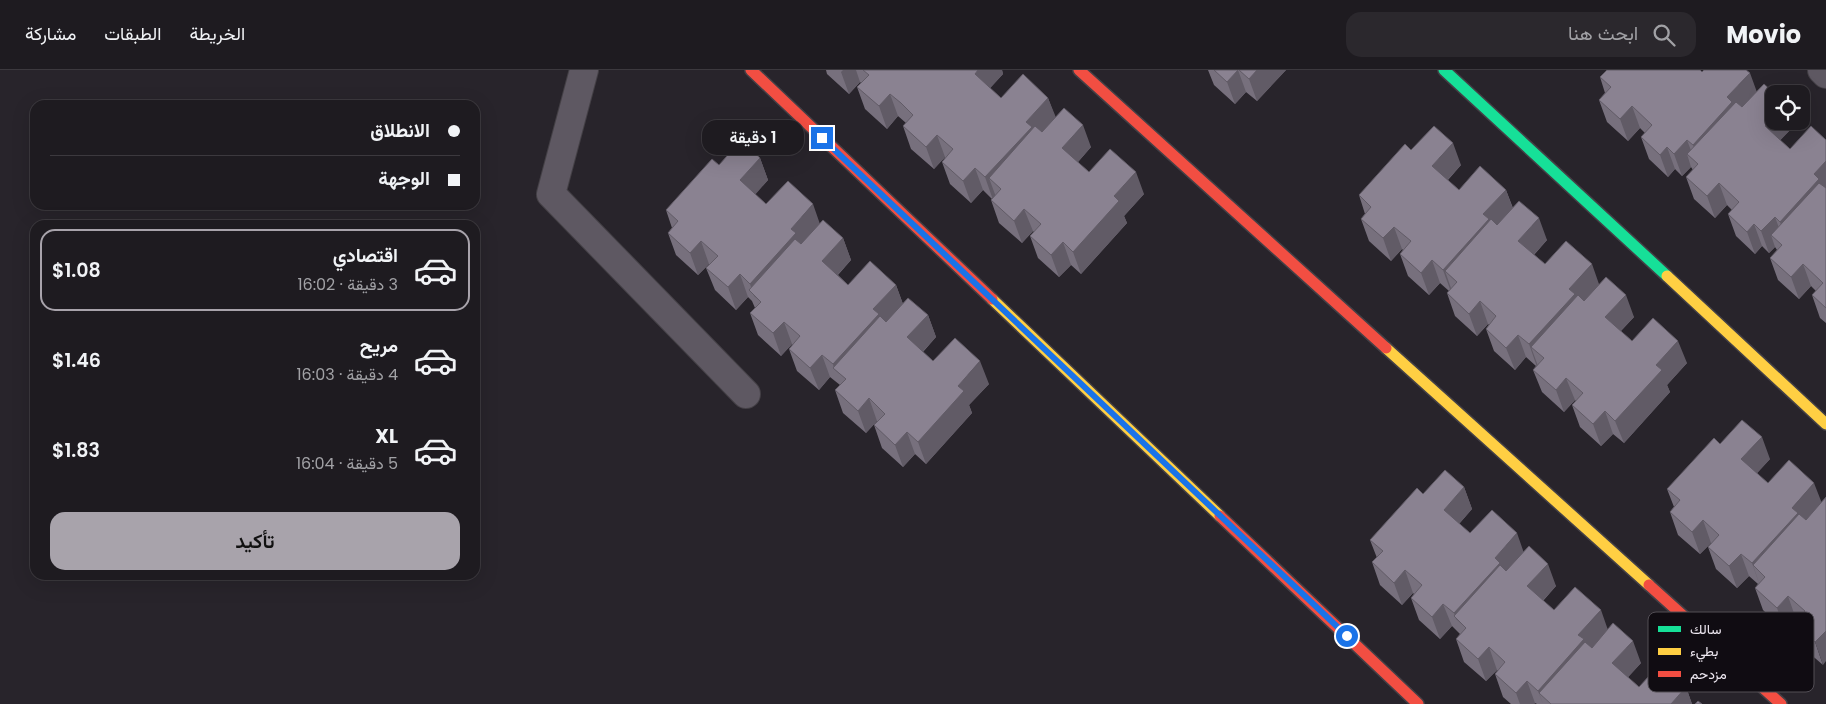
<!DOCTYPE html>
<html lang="ar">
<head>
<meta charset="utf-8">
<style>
  :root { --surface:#1e1b20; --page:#2b282d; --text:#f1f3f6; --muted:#a1a1a5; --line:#3c393e; --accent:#a8a3ab }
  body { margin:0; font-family:Poppins,Vazirmatn,sans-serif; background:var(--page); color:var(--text); direction:rtl; height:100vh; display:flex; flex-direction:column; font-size:19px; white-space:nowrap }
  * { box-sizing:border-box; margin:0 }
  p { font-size:16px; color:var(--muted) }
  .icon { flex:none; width:28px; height:28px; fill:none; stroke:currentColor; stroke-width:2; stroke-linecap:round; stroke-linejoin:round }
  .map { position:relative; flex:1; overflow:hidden; direction:ltr }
  .sheet { position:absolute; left:30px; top:150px; width:450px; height:360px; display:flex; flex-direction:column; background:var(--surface); border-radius:15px; box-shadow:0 5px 20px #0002,0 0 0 1px var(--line); direction:rtl }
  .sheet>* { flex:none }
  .banner { position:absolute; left:30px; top:30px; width:450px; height:110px; border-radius:15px; box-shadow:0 5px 20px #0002,0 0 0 1px var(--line); direction:rtl; display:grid; align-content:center; height:110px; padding:0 20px; background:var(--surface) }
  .controls { position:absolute; left:1765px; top:15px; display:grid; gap:10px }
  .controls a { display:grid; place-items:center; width:45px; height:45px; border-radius:10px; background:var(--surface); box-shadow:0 5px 20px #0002,0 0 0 1px var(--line); font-size:25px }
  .end { position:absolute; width:22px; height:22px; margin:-11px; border:6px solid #1a73e8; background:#fff; box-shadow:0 0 0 2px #fff }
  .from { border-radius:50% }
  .bubble { position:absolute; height:35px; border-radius:15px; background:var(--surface); box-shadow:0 5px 20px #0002,0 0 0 1px var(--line); font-size:16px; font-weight:600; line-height:35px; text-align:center; direction:rtl }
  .banner b { display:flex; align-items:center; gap:18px; height:48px; font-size:19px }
  .banner b+b { border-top:1px solid var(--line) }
  .banner i { width:12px; height:12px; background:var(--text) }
  ul { padding:9px 0 0; list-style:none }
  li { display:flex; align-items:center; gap:15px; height:82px; margin:0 10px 8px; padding:0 10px; border:2px solid transparent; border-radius:15px }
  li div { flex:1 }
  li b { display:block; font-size:19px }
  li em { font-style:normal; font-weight:600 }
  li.active { border-color:var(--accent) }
  li>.icon { width:45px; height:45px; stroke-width:1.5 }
  .action { display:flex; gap:10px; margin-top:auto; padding:10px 20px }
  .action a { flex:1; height:58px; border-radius:15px; background:var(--accent); color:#111; font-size:20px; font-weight:600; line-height:58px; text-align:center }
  header { display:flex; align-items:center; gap:30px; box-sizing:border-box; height:70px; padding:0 25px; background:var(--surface); border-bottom:1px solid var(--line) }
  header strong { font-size:24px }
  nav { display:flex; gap:28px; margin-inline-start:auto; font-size:18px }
  .search { width:350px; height:45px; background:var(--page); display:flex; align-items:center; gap:12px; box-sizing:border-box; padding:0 18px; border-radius:15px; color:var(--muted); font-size:19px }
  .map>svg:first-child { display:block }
</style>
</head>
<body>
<header>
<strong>Movio</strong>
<div class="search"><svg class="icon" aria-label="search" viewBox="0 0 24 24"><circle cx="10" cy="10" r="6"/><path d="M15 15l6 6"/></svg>ابحث هنا</div>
<nav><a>الخريطة</a><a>الطبقات</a><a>مشاركة</a></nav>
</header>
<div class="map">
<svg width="1826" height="634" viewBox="0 0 1826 634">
  <rect width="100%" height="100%" fill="#28242b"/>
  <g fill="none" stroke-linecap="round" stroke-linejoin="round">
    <g stroke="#444046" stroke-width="30">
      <path id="street" d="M584,0L551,124L746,324
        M1822,0L1826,4"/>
    </g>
    <g stroke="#444046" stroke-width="14">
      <path id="fast" d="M1444,0L1667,206"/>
    </g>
    <g stroke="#444046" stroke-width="14">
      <path id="slow" d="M1667,206L1826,354
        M992,229L1220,446
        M1386,278L1649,515"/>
    </g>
    <g stroke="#444046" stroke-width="14">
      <path id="jam" d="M751,0L992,229
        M1079,0L1386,278
        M1220,446L1418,634
        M1649,515L1781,634"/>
    </g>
    <use href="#street" stroke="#5e5862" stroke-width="28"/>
    <use href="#fast" stroke="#16e098" stroke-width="11"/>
    <use href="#slow" stroke="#ffcf43" stroke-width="11"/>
    <use href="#jam" stroke="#f24e42" stroke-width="11"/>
  </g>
  <path fill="#77707d" d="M826,0H1002L1003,4L990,18L1001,28H1048L1055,47L1091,77L1078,92L1089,102L1144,124L1124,146L1127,153L1081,204L1071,195L1059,207L1038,188L1030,166L1034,162L1033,161L1022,173L999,153L991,130L992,129L983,120L971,133L950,114L942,92L945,88V87L934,99L911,79L903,56L906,53L898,46L887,59L865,39L857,17L861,13L860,12L849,24L827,4Z
    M1208,0H1286L1257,31L1246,22L1235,34L1214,15Z
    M1702,2L1757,22L1774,51H1792L1794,56L1780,70L1790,79L1826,70V253L1820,248L1812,225L1816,221L1811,216L1799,229L1778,210L1770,188L1777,180L1775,177L1769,183L1762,176L1755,184L1736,166L1728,144L1732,140L1727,135L1715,148L1694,129L1686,107L1693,100L1691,97L1682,106L1675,99L1668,107L1649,89L1641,67L1645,63L1640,58L1628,71L1607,52L1599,30L1605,23L1600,7Z
    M1411,80L1461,95L1448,110L1459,120H1506L1513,138L1547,170L1534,185L1545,194L1599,214L1634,247L1621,261L1632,271L1687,293L1667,315L1670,322L1624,373L1613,364L1601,376L1580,357L1572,335L1576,331L1575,330L1564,342L1542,322L1533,300L1536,296L1526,287L1515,300L1494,281L1486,259L1489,255L1488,254L1477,266L1455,246L1447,223L1449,221L1440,213L1429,225L1408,206L1400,184L1403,180L1402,179L1391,191L1369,171L1361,149L1365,144L1359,125Z
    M760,88L768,110L755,124L766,134L820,154L843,168L851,190L838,205L848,215H896L903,234L928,245L936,267L923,282L933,291L989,314L969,335L972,343L926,394L915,384L903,397L882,378L874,355L878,352L877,351L866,363L843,343L835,320L840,315L830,307L819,320L797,301L789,279L793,275L792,274L781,286L758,265L750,243L755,238L752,231L748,227L736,240L715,220L706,198L710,194H709L698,205L676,185L668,163L672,158L666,140L719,95Z
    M1720,374L1770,389L1757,403L1823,595L1801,576L1793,553L1797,550L1796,549L1785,561L1763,540L1755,518L1758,514L1749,506L1737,518L1716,499L1708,477L1712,473H1711L1700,484L1678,465L1670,442L1674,437L1667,419Z
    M1464,417L1472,439L1459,454L1470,463L1524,482L1556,516L1543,531L1554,540L1608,559L1641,593L1628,607L1639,617H1686L1692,634H1537L1535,633L1534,634H1511L1503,627L1495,604L1498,600H1497L1486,611L1464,592L1456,569L1460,564L1452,556L1440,569L1419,550L1411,528L1414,524L1413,523L1402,535L1380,515L1372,492L1377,488L1370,470L1423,424Z"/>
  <path fill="#615b66" d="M843,0H856L860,12L849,24L841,2Z
    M978,0H1002L1003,4L983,26L975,4Z
    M1238,0L1246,22L1235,34L1227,12Z
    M1257,0H1286L1257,31L1249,9Z
    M1750,3L1758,25L1701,97L1693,75L1727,27Z
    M890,24L898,46L887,59L879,36Z
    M1048,28L1057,50L989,108L996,127L993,130L985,107L1026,52Z
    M1632,36L1640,58L1628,71L1620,49Z
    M1774,46V51H1792L1794,56L1773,78L1765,56Z
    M1083,55L1091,77L1071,100L1062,78Z
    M937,65L945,87L934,99L926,77Z
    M1687,70L1695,91L1687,84L1691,97L1682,106L1674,84Z
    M1453,73L1461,95L1440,118L1432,96Z
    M1667,77L1675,99L1668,107L1660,85Z
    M760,88L768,110L748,133L740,110Z
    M1826,91V122L1788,174L1780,152L1814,104Z
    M975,98L983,120L971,133L963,111Z
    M1136,102L1144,124L1124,146L1127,153L1081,204L1073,182L1114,126Z
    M1719,113L1727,135L1715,148L1707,126Z
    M1506,120L1514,142L1457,212L1445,201L1452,221L1451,222L1443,200L1483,144Z
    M813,134L821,157L761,232L754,226L750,214L791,159Z
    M1024,139L1033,161L1022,173L1014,151Z
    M1775,147L1783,169L1771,165L1775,177L1769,183L1761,161Z
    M1539,148L1547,170L1526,193L1518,171Z
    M1754,154L1762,176L1755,184L1747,162Z
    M1394,157L1402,179L1391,191L1383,168Z
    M843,168L851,190L830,213L822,191Z
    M701,171L709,194L698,205L690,183Z
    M1063,172L1071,195L1059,207L1051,185Z
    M1432,190L1440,213L1429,225L1421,203Z
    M1592,194L1600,217L1580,238L1531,277L1538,296L1537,297L1529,274L1569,219Z
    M1803,194L1811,216L1799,229L1791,207Z
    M740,204L748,227L736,240L728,217Z
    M896,215L904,237L846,309L834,299L833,294L873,239Z
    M1626,225L1634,247L1613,269L1605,247Z
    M1480,231L1488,254L1477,266L1469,244Z
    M928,245L936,267L915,290L907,267Z
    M784,252L792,274L781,286L773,263Z
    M1518,265L1526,287L1515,300L1506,278Z
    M1678,271L1687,293L1667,315L1670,322L1624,373L1615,351L1656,295Z
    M822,285L830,307L819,320L810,298Z
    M980,291L989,314L969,335L972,343L926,394L918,372L958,316Z
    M1566,308L1575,330L1564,342L1556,320Z
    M869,328L877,351L866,363L858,341Z
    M1605,341L1613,364L1601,376L1593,354Z
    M907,362L915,384L903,397L895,375Z
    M1762,367L1770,389L1749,412L1741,389Z
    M1814,413L1823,436L1753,495L1760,516L1752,493L1792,438Z
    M1464,417L1472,439L1452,462L1444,440Z
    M1703,450L1711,473L1700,484L1692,462Z
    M1517,463L1525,486L1466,558L1456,549L1454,543L1495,488Z
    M1741,484L1749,506L1737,518L1729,496Z
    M1548,494L1556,516L1535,539L1527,516Z
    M1405,500L1413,523L1402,535L1394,513Z
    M1788,526L1796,549L1785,561L1777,538Z
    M1443,534L1452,556L1440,569L1432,547Z
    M1601,540L1609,563L1539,623L1543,634L1538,621L1578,565Z
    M1826,561V591L1823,595L1815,572Z
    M1633,571L1641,593L1621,615L1612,593Z
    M1489,577L1497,600L1486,611L1478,589Z
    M1527,611L1535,633L1534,634H1520L1516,623Z
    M1686,617L1692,634H1671Z"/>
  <path fill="#8a8291" stroke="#615b66" d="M863,0H978L975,4L1001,28L1023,4L1048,28L1026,52L1032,57L985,107L975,98L963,111L942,92L953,79L937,65L926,77L903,56L913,45L901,33L890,24L879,36L857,17L869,5Z
    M1214,0H1238L1227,12Z
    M1239,0H1257L1249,9Z
    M1607,0H1700L1702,2L1704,0H1746L1750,3L1727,27L1732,32L1693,75L1687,70L1674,84L1667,77L1660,85L1641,67L1652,55L1632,36L1620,49L1599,30L1611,17L1600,7Z
    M1764,14L1775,24H1774V46L1765,56L1790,79L1811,56L1826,70V91L1814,104L1819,109L1780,152L1775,147L1761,161L1754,154L1747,162L1728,144L1739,132L1719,113L1707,126L1686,107L1698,94L1687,84L1736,32L1742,37Z
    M1064,38L1083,55L1062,78L1089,102L1110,79L1136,102L1114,126L1119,131L1073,182L1063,172L1051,185L1030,166L1041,154L1024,139L1014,151L991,130L1001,119L989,108L1035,56L1042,62Z
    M1434,56L1453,73L1432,96L1459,120L1480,96L1506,120L1483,144L1489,149L1443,200L1432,190L1421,203L1400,184L1411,171L1394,157L1383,168L1361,149L1371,137L1359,125L1405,74L1411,80Z
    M741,70L760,88L740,110L766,134L788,111L813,134L791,159L796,163L750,214L740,204L728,217L706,198L718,186L701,171L690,183L668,163L678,151L666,140L712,89L719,95Z
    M1819,113L1826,118V238L1812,225L1823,213L1803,194L1791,207L1770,188L1782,175L1771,165Z
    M1519,131L1539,148L1518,171L1545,194L1566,171L1592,194L1569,219L1575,224L1529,274L1518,265L1506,278L1486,259L1496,246L1480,231L1469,244L1447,223L1457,212L1445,201L1491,149L1497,155Z
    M823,150L843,168L822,191L848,215L870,191L896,215L873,239L879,244L833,294L822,285L810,298L789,279L800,266L784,252L773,263L750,243L761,232L749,220L795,169L801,174Z
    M1606,207L1626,225L1605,247L1632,271L1653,248L1678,271L1656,295L1662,300L1615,351L1605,341L1593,354L1572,335L1583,323L1566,308L1556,320L1533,300L1544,288L1531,277L1578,225L1584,231Z
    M908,228L928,245L907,267L933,291L955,268L980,291L958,316L964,321L918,372L907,362L895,375L874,355L885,344L869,328L858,341L835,320L846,309L833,298L880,246L886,252Z
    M1742,350L1762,367L1741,389L1768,413L1789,390L1814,413L1792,438L1798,443L1752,493L1741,484L1729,496L1708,477L1719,465L1703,450L1692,462L1670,442L1680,430L1667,419L1714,368L1720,374Z
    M1445,400L1464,417L1444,440L1470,463L1492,440L1517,463L1495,488L1500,493L1454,543L1443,534L1432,547L1411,528L1422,515L1405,500L1394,513L1372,492L1383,481L1370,470L1417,418L1423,424Z
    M1826,427V561L1815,572L1793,553L1805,541L1788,526L1777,538L1755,518L1765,507L1753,495L1799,444L1806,450Z
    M1529,476L1548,494L1527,516L1554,540L1575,517L1601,540L1578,565L1584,569L1538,621L1527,611L1516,623L1495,604L1505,592L1489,577L1478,589L1456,569L1466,558L1454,546L1500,495L1506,501Z
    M1613,553L1633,571L1612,593L1639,617L1660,594L1686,617L1671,634H1551L1539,623L1585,572L1592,578Z
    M1698,631L1702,634H1695Z"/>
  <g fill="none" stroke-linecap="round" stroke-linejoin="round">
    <path stroke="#1a73e8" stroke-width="6" d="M822,68L1347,566"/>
  </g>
  <rect x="1648" y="542" width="166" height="80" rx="8" fill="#100c12" stroke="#524e55" stroke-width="1"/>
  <rect x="1658" y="556" width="23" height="6" fill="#16e098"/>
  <rect x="1658" y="578" width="23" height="7" fill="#ffcf43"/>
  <rect x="1658" y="601" width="23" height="6" fill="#f24e42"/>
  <g font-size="14" fill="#ede7f0">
    <text x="1690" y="564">سالك</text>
    <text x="1690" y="586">بطيء</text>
    <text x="1690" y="609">مزدحم</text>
  </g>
</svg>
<div class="controls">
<a><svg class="icon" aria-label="locate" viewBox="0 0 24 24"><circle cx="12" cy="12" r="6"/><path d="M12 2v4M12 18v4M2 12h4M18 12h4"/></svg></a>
</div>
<i class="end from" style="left:1347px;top:566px"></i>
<i class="end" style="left:822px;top:68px"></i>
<div class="bubble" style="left:702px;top:50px;width:102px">1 دقيقة</div>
<div class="banner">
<b><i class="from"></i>الانطلاق</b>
<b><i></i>الوجهة</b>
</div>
<section class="sheet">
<ul>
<li class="active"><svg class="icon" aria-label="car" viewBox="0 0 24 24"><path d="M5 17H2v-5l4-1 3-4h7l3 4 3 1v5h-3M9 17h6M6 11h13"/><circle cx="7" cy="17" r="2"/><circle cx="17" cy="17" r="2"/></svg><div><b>اقتصادي</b><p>3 دقيقة · 16:02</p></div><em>$1.08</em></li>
<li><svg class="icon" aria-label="car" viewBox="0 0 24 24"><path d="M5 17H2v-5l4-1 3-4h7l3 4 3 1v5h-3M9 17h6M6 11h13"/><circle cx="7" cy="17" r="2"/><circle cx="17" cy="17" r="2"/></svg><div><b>مريح</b><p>4 دقيقة · 16:03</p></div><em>$1.46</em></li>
<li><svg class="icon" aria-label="car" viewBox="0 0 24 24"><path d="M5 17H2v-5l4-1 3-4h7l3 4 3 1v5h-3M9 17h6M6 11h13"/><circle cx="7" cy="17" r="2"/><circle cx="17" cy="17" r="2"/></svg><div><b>XL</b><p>5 دقيقة · 16:04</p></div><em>$1.83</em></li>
</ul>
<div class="action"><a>تأكيد</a></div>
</section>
</div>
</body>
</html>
